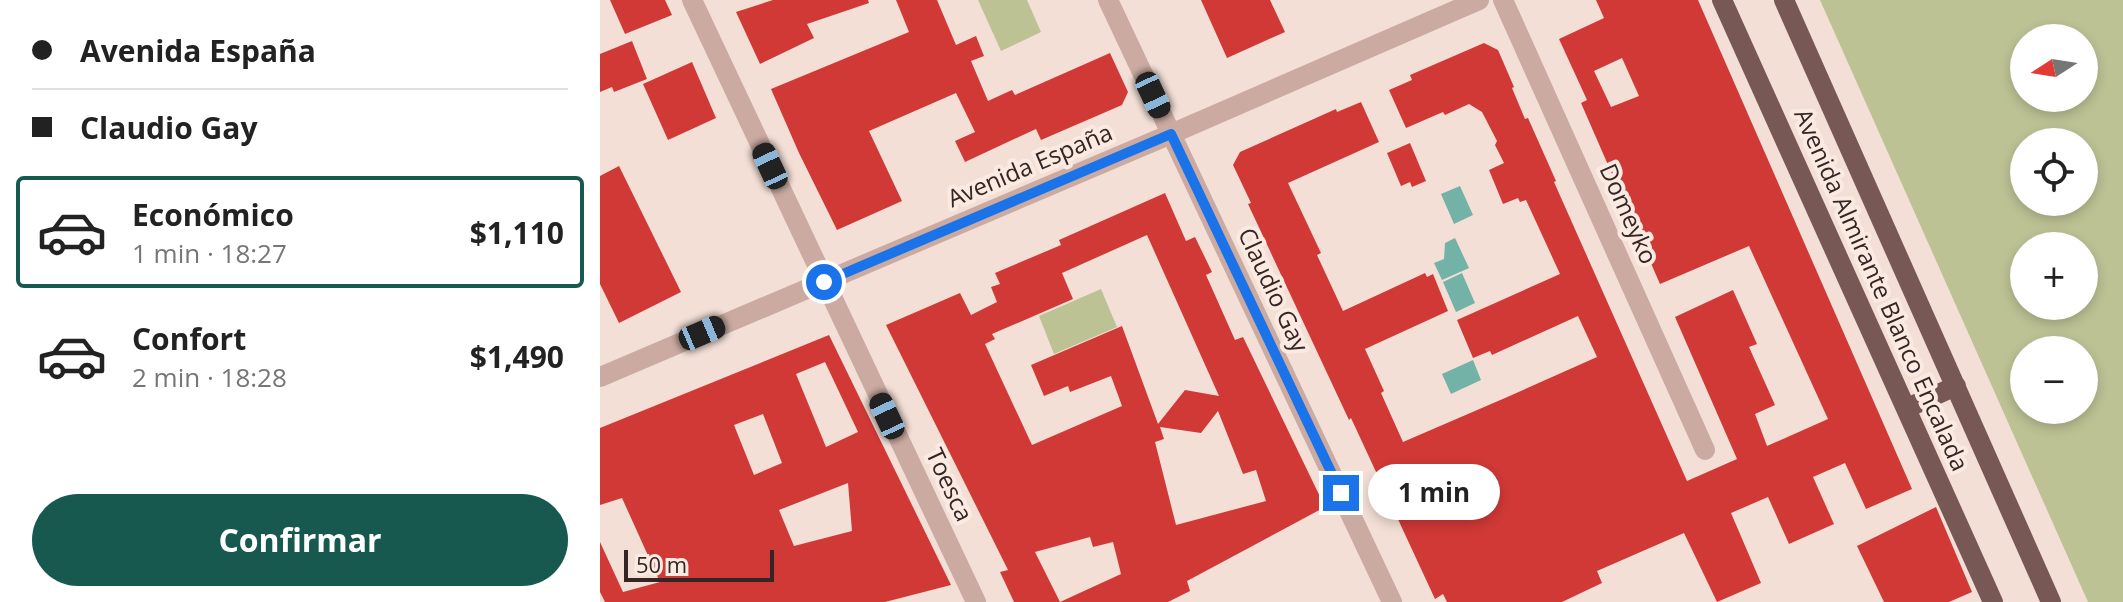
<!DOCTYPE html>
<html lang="es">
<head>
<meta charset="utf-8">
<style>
  :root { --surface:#fff; --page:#f6f6f6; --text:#222; --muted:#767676; --line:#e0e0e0; --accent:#17594f }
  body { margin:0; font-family:"Open Sans",sans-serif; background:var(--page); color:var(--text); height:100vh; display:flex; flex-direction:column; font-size:30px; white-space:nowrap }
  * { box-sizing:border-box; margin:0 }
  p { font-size:26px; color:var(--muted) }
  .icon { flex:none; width:44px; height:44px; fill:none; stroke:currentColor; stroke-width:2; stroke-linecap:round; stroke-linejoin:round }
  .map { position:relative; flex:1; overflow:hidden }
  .details { display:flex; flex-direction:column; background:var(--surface); width:600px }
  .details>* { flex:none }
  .banner { display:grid; align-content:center; height:176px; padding:0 32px; background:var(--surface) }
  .needle { width:52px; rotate:258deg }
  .tools { position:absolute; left:1410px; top:24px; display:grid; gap:16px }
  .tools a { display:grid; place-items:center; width:88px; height:88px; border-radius:50%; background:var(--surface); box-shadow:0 4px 12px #0003; font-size:40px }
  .scale { position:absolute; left:24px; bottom:20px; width:150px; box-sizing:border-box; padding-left:8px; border:4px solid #352625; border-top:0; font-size:22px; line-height:28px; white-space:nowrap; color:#352625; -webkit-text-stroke:6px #faeae2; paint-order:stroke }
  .end { position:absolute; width:36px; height:36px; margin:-18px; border:10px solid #1a73e8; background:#fff; box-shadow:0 0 0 4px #fff }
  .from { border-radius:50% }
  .bubble { position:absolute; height:56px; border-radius:28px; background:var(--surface); box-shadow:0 4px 12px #0003; font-size:26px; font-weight:700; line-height:56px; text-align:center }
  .car { position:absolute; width:24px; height:48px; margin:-24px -12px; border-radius:10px; box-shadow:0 0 6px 2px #0007; background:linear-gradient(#222 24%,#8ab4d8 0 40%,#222 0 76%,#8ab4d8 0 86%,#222 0) }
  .banner b { display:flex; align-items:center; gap:28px; height:76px; font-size:30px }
  .banner b+b { border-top:2px solid var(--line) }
  .banner i { width:20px; height:20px; background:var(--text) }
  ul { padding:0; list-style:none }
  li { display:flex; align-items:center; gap:24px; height:112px; margin:0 16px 12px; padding:0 16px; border:4px solid transparent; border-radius:8px }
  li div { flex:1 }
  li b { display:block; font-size:30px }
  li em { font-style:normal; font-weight:700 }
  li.selected { border-color:var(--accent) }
  li>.icon { width:72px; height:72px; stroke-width:1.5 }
  .cta { display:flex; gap:16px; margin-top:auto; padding:16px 32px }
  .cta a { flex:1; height:92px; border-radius:48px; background:var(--accent); color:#fff; font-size:32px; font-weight:700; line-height:92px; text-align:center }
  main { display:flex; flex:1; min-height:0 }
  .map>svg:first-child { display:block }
</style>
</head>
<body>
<main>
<section class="details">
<div class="banner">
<b><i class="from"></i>Avenida España</b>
<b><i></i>Claudio Gay</b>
</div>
<ul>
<li class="selected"><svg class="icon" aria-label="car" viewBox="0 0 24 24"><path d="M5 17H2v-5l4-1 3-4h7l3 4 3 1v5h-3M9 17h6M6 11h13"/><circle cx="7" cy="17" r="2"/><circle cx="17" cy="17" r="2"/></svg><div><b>Económico</b><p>1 min · 18:27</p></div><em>$1,110</em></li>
<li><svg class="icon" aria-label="car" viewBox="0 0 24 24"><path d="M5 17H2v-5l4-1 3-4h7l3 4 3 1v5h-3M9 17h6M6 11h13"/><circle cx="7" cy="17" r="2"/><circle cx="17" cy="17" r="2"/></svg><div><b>Confort</b><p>2 min · 18:28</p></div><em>$1,490</em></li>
</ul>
<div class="cta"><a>Confirmar</a></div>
</section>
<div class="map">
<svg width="1523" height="602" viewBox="0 0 1523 602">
  <rect width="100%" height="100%" fill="#f3dfd6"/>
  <path fill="#bdc295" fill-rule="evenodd" d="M378,0H427L441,32L401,51Z
    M1220,0H1523V602H1488ZM1424,38H1484V98H1424ZM1484,142V202H1424V142ZM1424,246H1484V306H1424ZM1424,350H1484V410H1424Z
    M501,289L517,327L454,354L439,316Z"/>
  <path fill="#73b2a6" d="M860,186L873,215L854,224L841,194Z
    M855,238L869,268L842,280L834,263L844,259L845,243Z
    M862,273L875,303L856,312L843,282Z
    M873,360L881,380L851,394L842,374Z"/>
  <path fill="#d03936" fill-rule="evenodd" d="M10,0H65L72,15L25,34Z
    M173,0H268L269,3L207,24L214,38L160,64L136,12Z
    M296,0H337L356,45L376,36L384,56L371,61L388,101L412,90L415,95L510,53L528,92L522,105L441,140L436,129L365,162L355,141L375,132L356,93L269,131L302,201L237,230L199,153L171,89L309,32Z
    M601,0H670L685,32L627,58Z
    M996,0H1098L1312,489L1266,509L1245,463L1213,477L1234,524L1189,544L1168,497L1131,513L1161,583L1117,602L1084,533L997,571L1002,583L962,602H847L843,594L835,599L751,418L749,420L648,204L651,203L633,165L640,152L736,109L737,112L761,102L779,142L688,183L721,253L717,255L743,311L825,273L827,277L833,274L848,311L765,349L784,391L781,393L803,442L905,398L997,357L978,316L892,355L890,351L873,358L857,320L960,274L926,200L920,202L918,198L903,204L889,170L904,163L895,145L897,141L882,112L869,104L845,115L843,112L806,128L789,90L812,80L810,75L884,43L898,50L914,87L912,88L925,119L928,118L956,181L954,182L1087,481L1137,459L1075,317L1133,290L1157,344L1149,347L1175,405L1155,414L1167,446L1228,419L1149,246L1060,284L981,103L987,100L959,39L1004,18ZM1022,58L1039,96L1011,107L994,71Z
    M32,41L47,79L14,92L12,87L0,92V54Z
    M92,62L116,118L68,140L43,84Z
    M810,143L826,181L812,187L810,182L801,186L787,153Z
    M19,166L81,292L19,323L0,284V176Z
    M565,193L586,241L595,237L612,272L606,275L635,340L643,337L725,507L587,581L590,591L568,602H414L400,572L408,570L286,325L360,293L371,315L397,302L391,287L400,284L395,273L461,245L459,240ZM547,235L619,396L585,390L558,424L522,326L431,365L444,396L468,386L470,392L511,376L522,406L432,445L385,344L395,339L392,334L473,299L462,273ZM618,411L643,474L656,470L666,501L576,525L555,442L564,439L560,427L601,433ZM490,537L493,547L513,542L521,574L460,602L435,552Z
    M229,335L351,585L285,602H5L0,592V542L23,592L60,582L22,498L0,505V428ZM225,362L258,432L226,447L196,374ZM163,414L182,463L154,475L134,425ZM248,483L252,531L194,546L179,510Z
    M1336,507L1372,592L1349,602H1284L1257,546Z"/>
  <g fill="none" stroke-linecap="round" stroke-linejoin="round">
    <path stroke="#cbaba1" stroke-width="20" d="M92,0L376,602
      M508,0L792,602
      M903,0L1105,450
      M0,377L571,134L879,0"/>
    <path stroke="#785854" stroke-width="20" d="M1122,0L1393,602
      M1184,0L1451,602
      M1307,408L1356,386"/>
  </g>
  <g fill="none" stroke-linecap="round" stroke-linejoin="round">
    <path stroke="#1a73e8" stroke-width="10" d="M224,282L571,134L741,493"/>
  </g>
  <g text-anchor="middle" stroke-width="8" stroke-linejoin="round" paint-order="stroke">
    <g font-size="24" fill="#352625" stroke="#faeae2">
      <text transform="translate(430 166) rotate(-23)" y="8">Avenida España</text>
      <text transform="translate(1028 214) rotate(66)" y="8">Domeyko</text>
      <text transform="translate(673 290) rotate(65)" y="8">Claudio Gay</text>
      <text transform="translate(1281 290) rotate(66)" y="8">Avenida Almirante Blanco Encalada</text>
      <text transform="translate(349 485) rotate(65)" y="8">Toesca</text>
    </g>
  </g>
</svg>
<div class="tools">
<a><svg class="needle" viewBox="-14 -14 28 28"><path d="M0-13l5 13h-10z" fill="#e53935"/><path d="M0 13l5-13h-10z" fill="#767676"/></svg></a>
<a><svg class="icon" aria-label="locate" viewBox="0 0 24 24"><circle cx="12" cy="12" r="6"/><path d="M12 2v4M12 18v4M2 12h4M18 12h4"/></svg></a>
<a>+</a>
<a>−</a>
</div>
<div class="scale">50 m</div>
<i class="end from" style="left:224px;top:282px"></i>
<i class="end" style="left:741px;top:493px"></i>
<div class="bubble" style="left:768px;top:464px;width:132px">1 min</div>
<i class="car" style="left:553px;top:95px;rotate:155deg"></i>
<i class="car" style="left:170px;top:166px;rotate:335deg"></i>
<i class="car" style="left:102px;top:333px;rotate:67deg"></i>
<i class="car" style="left:287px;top:416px;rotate:335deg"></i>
</div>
</main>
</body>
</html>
